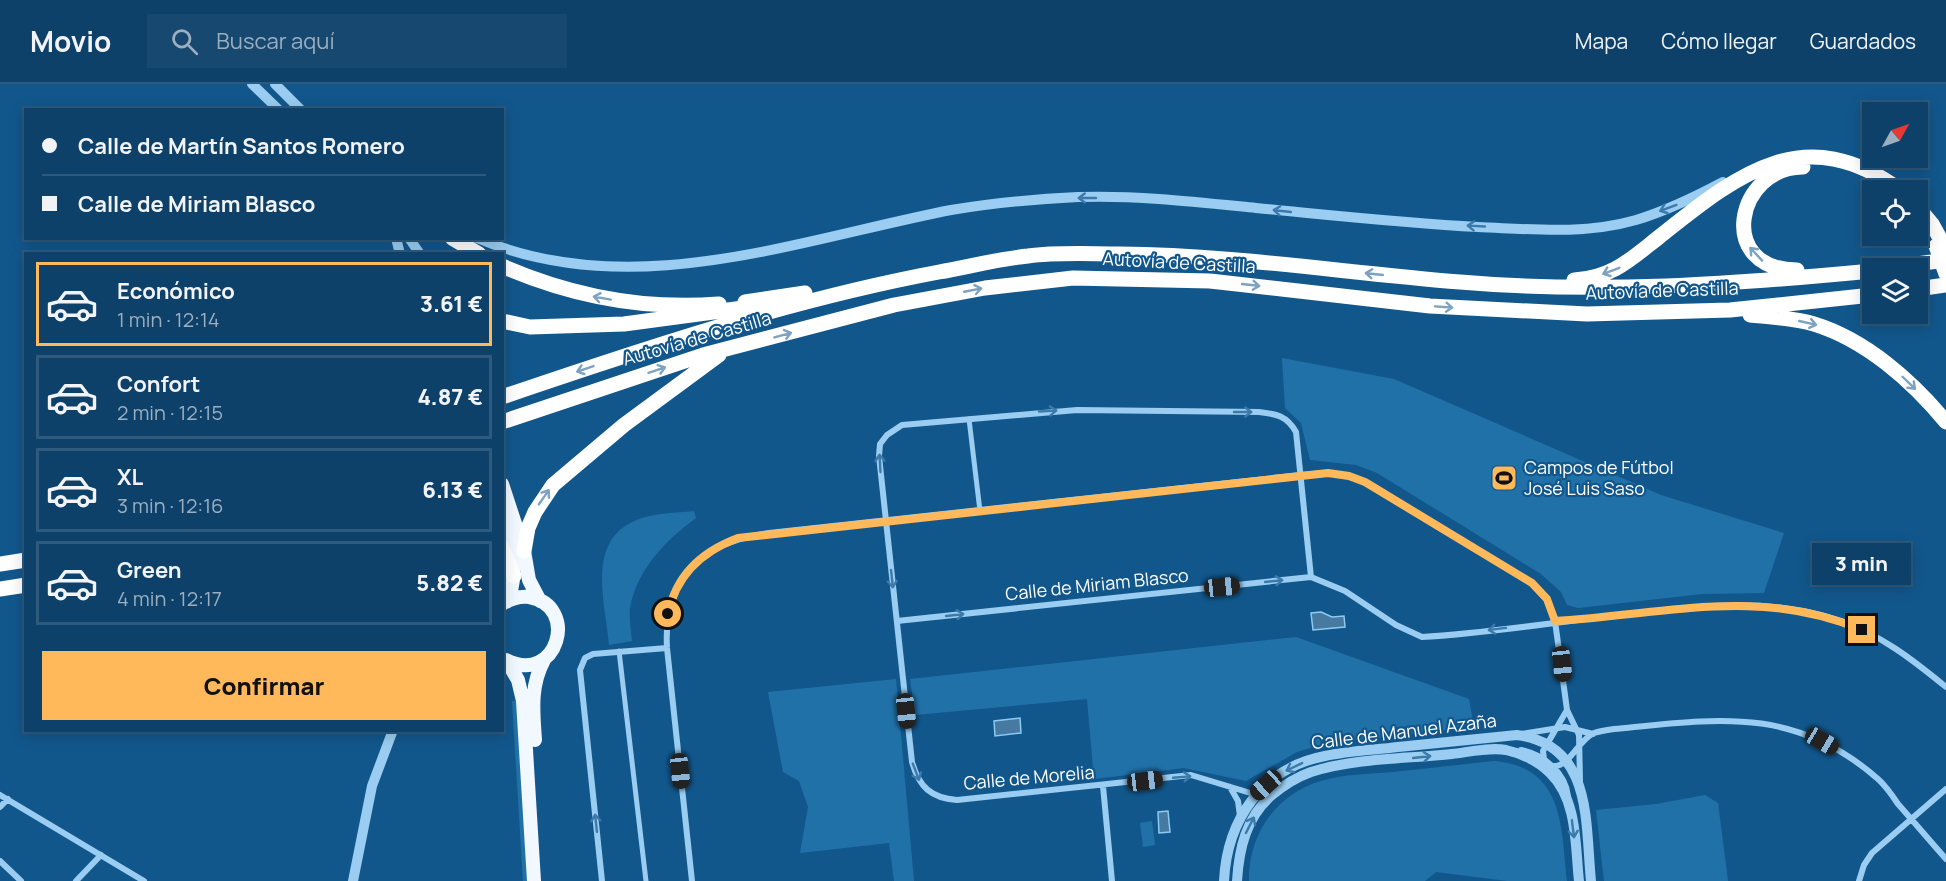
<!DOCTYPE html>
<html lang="es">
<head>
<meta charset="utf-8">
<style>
  :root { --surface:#0e4169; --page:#17486f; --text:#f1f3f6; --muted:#9bafc0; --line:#2e5a7d; --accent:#ffb95a }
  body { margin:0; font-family:Manrope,sans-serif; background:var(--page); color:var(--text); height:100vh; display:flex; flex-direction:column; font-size:22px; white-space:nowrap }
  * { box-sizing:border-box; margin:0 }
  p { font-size:20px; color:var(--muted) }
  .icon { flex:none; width:33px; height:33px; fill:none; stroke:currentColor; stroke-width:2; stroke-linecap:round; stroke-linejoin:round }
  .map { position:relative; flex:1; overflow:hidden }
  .drawer { position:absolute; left:24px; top:168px; width:480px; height:480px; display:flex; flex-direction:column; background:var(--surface); border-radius:0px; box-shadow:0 3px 15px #0003,0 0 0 2px var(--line) }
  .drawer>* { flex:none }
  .top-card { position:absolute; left:24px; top:24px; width:480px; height:132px; border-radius:0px; box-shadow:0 3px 15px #0003,0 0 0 2px var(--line); display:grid; align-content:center; height:132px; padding:0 18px; background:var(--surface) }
  .needle { width:39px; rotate:50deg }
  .buttons { position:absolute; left:1862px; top:18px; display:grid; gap:12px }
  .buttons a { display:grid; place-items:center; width:66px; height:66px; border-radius:0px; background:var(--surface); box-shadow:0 3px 15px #0003,0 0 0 2px var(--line); font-size:30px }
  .end { position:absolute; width:27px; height:27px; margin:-14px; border:8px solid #ffb95a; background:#111; box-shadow:0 0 0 3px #111 }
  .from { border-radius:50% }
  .bubble { position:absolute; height:42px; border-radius:0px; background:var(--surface); box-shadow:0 3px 15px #0003,0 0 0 2px var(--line); font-size:20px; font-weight:800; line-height:42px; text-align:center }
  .car { position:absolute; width:18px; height:36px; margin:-18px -9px; border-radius:8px; box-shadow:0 0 4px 2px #0007; background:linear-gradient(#222 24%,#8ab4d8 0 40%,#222 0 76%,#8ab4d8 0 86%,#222 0) }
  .top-card b { display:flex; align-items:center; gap:21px; height:57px; font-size:22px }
  .top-card b+b { border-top:2px solid var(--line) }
  .top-card i { width:15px; height:15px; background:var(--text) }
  ul { padding:10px 0 0; list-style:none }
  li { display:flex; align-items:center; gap:18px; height:84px; margin:0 12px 9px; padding:0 6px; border:3px solid var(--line); border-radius:0px }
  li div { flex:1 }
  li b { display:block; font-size:22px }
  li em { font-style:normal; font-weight:800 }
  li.current { border-color:var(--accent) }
  li>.icon { width:54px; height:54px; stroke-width:1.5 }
  .primary-button { display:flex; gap:12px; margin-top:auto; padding:12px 18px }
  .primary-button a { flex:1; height:69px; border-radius:0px; background:var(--accent); color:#111; font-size:24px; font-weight:800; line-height:69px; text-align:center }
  header { display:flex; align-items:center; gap:36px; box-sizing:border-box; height:84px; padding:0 30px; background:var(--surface); border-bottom:2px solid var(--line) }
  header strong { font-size:28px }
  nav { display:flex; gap:33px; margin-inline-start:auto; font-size:21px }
  .search { width:420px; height:54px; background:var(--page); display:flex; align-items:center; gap:15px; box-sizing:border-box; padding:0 21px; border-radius:0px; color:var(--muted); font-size:22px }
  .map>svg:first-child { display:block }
</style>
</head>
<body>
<header>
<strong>Movio</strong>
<div class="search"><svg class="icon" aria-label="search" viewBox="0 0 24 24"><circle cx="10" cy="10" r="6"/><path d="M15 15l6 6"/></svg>Buscar aquí</div>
<nav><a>Mapa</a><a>Cómo llegar</a><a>Guardados</a></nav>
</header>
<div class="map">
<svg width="1946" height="797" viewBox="0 0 1946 797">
  <rect width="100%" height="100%" fill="#12578c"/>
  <path fill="#2171a9" d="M1282,274L1394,295L1661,411L1784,449L1764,509L1702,510L1578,524L1567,521L1561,508L1541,490L1377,389L1356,381L1310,376L1301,339L1285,324Z
    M694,427L696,434C666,456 637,485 630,524C629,534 631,547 632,557L609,561C605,516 585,455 639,435C655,429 677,429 694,427Z
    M1296,553L1469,615L1474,643L1324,660L1297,668L1246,697L1184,684L1094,695L1087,615L915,631L910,595Z
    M896,595L914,797H894L889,759L800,769L808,723L799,697L783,688L768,608Z
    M512,617H518L528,797H523Z
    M1494,677C1564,683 1561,742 1567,797H1507L1436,788L1425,797H1249C1248,751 1276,710 1321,697C1343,690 1370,690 1393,688C1427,684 1460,681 1494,677Z
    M1705,711L1718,719L1728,797H1604L1596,726L1656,720Z
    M1152,737L1155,761L1143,763L1140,739Z"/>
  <path fill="#477aa1" stroke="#8bcaf5" stroke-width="1.5" d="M1321,528L1332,533L1344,532L1345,543L1313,546L1311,529Z
    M1020,634L1021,649L995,652L994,637Z
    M1168,727L1170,748L1159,749L1158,728Z"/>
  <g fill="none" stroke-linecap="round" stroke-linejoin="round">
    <path stroke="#9acdf1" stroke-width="5" d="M969,335L980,427
      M619,567L646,797"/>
    <path stroke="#9acdf1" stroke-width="6" d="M897,537L1311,493L1345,507L1396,541L1422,553C1494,549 1567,536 1639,529C1706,521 1773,514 1838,536C1880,550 1913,576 1946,603
      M1521,650L1565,643L1593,650
      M1521,666C1544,671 1565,688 1568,712
      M1544,675L1543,667L1567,626
      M1553,682C1570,683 1578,656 1594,649C1600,647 1607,646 1614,645C1716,635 1794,621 1878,695C1886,702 1892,711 1898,720C1914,738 1930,757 1946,775
      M1103,702L1112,797
      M1230,703L1238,717L1240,732
      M0,711L144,797
      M1257,711L1191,691L957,716C931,714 919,703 912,678L879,372L880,360L887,351L902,341L1077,326L1259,328C1277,330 1287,332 1296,348L1311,493
      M0,723L8,715
      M0,777L21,797
      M76,797L101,771
      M602,797L580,586L585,574L593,570L667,564
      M692,797L667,564C663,491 701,459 769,449L1301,391L1328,389L1349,392L1365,398L1532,499L1547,515L1555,537L1567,626L1579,651L1580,697
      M1859,797L1864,781L1872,769L1946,705"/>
    <path stroke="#9acdf1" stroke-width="10" d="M252,0L279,26
      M275,0L301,26
      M396,154L400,170
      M409,154L420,170
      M477,154C631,220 797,156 951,126C993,119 1036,115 1078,113C1137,111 1197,118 1256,124C1330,131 1403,139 1478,143C1530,145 1584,151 1636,136C1666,127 1695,113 1723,98
      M353,797L372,702L393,646
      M1224,797C1227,736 1262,684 1325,672C1349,667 1374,666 1398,663C1438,659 1477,655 1517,651C1593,661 1585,738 1591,797
      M1237,797C1239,765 1246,733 1272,711C1284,701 1297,693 1311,688C1355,674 1406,675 1452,670C1469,668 1490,663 1506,666C1523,670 1538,677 1550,689C1578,716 1575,762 1579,797"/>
    <path stroke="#f2f8ff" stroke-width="14" d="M502,400L524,467L529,496L540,517
      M502,437C511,461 520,495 506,518
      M502,520C510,515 519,512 529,513C580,521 558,602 506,576
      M507,577L518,596L523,617L534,797
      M535,656C533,627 530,602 544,576"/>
    <path stroke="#fff" stroke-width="15" d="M1917,122L1932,140L1946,165
      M452,154L479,170
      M502,182C571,212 643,226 719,220
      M1887,184L1946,176
      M1797,186C1715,186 1736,83 1803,83
      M1574,196C1612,194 1631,175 1659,153C1736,92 1803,35 1900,106
      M1917,205L1946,201
      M745,218L805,209
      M1750,231C1771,233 1794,234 1814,240C1866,256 1912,297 1946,338
      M502,237L530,243L624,240L758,222
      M502,313C646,264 790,216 939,188C968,183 998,175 1028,172C1058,168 1089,170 1119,170C1234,171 1346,189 1460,198C1598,210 1735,200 1872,187
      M502,338L703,271L894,221L985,204L1073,194L1210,197L1430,222L1587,230L1730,226L1872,211
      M502,464L514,492
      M524,467L528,444L535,428L553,401L624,341L719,271
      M0,480L26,476
      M0,505L26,501"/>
    <path stroke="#fff" stroke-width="15" d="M1936,162L1946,190"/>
  </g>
  <defs><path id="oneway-shaft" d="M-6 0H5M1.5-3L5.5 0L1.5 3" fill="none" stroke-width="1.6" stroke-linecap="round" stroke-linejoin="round" transform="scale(1.5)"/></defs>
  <g stroke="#3b7aaa">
    <use href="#oneway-shaft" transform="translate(1087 114) rotate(180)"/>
    <use href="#oneway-shaft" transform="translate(1668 124) rotate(160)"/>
    <use href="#oneway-shaft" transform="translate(1282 127) rotate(-174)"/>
    <use href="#oneway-shaft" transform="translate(1476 142) rotate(-177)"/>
    <use href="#oneway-shaft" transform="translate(1048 327) rotate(-3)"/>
    <use href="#oneway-shaft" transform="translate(1243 328)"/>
    <use href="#oneway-shaft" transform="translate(880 379) rotate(-93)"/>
    <use href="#oneway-shaft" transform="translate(892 495) rotate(84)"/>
    <use href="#oneway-shaft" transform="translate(1274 497) rotate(-6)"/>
    <use href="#oneway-shaft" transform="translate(955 531) rotate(-6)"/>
    <use href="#oneway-shaft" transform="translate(1497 545) rotate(173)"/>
    <use href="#oneway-shaft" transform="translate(1422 673) rotate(-6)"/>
    <use href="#oneway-shaft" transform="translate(1294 683) rotate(154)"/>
    <use href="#oneway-shaft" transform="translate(916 688) rotate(69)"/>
    <use href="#oneway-shaft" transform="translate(1182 693) rotate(-5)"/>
    <use href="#oneway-shaft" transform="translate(596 739) rotate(-96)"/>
    <use href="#oneway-shaft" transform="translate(1250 741) rotate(-63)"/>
    <use href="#oneway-shaft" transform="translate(1573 745) rotate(83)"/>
  </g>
  <g stroke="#7da3c0">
    <use href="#oneway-shaft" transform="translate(1756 170) rotate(-133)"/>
    <use href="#oneway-shaft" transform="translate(1611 187) rotate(159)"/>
    <use href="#oneway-shaft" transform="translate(1374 190) rotate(-174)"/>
    <use href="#oneway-shaft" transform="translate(1251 201) rotate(6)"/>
    <use href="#oneway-shaft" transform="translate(973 206) rotate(-11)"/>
    <use href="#oneway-shaft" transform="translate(602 214) rotate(-170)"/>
    <use href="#oneway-shaft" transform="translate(1444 223) rotate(4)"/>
    <use href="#oneway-shaft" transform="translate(1808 239) rotate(13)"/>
    <use href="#oneway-shaft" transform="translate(783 251) rotate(-15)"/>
    <use href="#oneway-shaft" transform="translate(585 285) rotate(161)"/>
    <use href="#oneway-shaft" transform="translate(657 286) rotate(-18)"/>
    <use href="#oneway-shaft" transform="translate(1909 299) rotate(44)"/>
    <use href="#oneway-shaft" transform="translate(544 413) rotate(-55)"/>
  </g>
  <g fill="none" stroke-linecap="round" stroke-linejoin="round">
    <path stroke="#ffb95a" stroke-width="8" d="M668,530C676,491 703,467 738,454L1328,389L1349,392L1365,398L1532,499L1547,515L1555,537C1662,531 1759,502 1862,546"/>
  </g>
  <defs>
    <g id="stadium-square" transform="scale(1.35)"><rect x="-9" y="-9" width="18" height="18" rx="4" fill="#ffb95a" stroke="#12578c"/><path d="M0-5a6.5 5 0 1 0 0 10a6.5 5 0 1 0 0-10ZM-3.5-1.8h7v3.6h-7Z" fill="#111"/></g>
  </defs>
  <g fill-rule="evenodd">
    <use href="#stadium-square" x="1504" y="394"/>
  </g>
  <g text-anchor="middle" stroke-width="4.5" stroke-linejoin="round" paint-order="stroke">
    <g font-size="18" fill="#fff" stroke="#12578c">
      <text transform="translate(1179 179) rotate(3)" y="6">Autovía de Castilla</text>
      <text transform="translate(1662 207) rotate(-2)" y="6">Autovía de Castilla</text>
      <text transform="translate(697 255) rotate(-16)" y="6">Autovía de Castilla</text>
      <text transform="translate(1097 501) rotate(-6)" y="6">Calle de Miriam Blasco</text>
      <text transform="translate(1404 648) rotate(-7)" y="6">Calle de Manuel Azaña</text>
      <text transform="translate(1029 694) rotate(-5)" y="6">Calle de Morelia</text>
    </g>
    <g font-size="18" fill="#fff" stroke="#12578c" text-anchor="start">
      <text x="1524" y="390">Campos de Fútbol<tspan x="1524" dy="21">José Luis Saso</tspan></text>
    </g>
  </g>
</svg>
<div class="buttons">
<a><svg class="needle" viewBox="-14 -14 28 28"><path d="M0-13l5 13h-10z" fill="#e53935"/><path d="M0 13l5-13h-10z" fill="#9bafc0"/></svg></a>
<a><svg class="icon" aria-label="locate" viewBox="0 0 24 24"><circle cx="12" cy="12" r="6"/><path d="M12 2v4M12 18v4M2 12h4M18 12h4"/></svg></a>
<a><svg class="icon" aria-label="layers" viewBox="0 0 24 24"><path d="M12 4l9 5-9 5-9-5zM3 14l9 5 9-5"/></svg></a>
</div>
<i class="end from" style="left:668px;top:530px"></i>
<i class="end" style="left:1862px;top:546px"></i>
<div class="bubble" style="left:1812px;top:459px;width:99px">3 min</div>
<i class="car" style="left:1222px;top:503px;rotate:84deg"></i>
<i class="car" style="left:1562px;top:580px;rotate:174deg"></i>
<i class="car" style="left:906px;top:627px;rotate:174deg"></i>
<i class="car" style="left:1822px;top:657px;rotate:120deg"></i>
<i class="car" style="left:680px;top:687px;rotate:174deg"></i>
<i class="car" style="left:1145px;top:697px;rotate:83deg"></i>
<i class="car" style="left:1266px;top:701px;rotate:228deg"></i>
<div class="top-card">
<b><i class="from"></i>Calle de Martín Santos Romero</b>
<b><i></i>Calle de Miriam Blasco</b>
</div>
<section class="drawer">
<ul>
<li class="current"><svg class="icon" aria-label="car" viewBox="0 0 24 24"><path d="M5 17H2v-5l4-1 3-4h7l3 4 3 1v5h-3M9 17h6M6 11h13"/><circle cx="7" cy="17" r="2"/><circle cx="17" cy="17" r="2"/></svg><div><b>Económico</b><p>1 min · 12:14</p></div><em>3.61 €</em></li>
<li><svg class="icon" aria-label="car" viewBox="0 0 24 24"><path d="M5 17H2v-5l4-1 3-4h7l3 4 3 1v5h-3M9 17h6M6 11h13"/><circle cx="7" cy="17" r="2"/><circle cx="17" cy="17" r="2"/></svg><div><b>Confort</b><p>2 min · 12:15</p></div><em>4.87 €</em></li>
<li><svg class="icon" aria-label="car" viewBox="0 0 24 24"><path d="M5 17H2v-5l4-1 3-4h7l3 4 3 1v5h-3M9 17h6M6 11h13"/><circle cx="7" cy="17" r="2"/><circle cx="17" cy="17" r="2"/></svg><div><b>XL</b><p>3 min · 12:16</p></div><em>6.13 €</em></li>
<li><svg class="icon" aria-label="car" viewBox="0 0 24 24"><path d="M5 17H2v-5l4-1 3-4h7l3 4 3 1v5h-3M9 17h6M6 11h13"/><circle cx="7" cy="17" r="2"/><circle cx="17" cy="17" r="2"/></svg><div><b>Green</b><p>4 min · 12:17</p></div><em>5.82 €</em></li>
</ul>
<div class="primary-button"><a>Confirmar</a></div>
</section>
</div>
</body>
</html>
